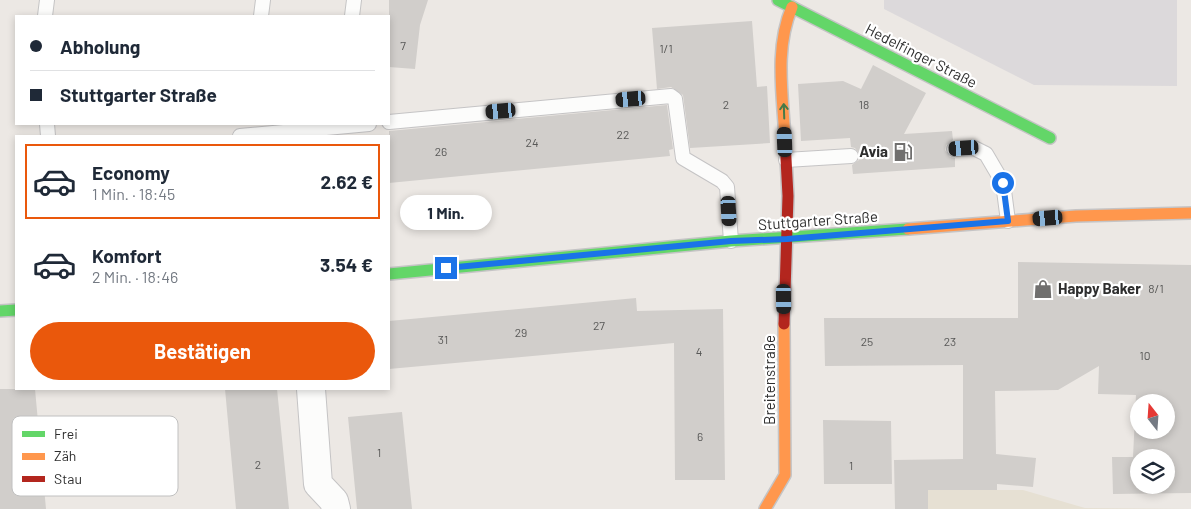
<!DOCTYPE html>
<html lang="de">
<head>
<meta charset="utf-8">
<style>
  :root { --surface:#fff; --page:#f6f6f7; --text:#1f2937; --muted:#747a83; --line:#e0e1e3; --accent:#ea580c }
  body { margin:0; font-family:Barlow,sans-serif; background:var(--page); color:var(--text); height:100vh; display:flex; flex-direction:column; font-size:19px; white-space:nowrap }
  * { box-sizing:border-box; margin:0 }
  p { font-size:16px; color:var(--muted) }
  .icon { flex:none; width:28px; height:28px; fill:none; stroke:currentColor; stroke-width:2; stroke-linecap:round; stroke-linejoin:round }
  .map { position:relative; flex:1; overflow:hidden }
  .side { position:absolute; left:15px; top:135px; width:375px; height:255px; display:flex; flex-direction:column; background:var(--surface); border-radius:0px; box-shadow:0 2px 8px #0003 }
  .side>* { flex:none }
  .top-card { position:absolute; left:15px; top:15px; width:375px; height:110px; border-radius:0px; box-shadow:0 2px 8px #0003; display:grid; align-content:center; height:110px; padding:0 15px; background:var(--surface) }
  .needle { width:32px; rotate:343deg }
  .tools { position:absolute; left:1130px; top:394px; display:grid; gap:10px }
  .tools a { display:grid; place-items:center; width:45px; height:45px; border-radius:50%; background:var(--surface); box-shadow:0 2px 8px #0003; font-size:25px }
  .end { position:absolute; width:22px; height:22px; margin:-11px; border:6px solid #1a73e8; background:#fff; box-shadow:0 0 0 2px #fff }
  .from { border-radius:50% }
  .bubble { position:absolute; height:35px; border-radius:18px; background:var(--surface); box-shadow:0 2px 8px #0003; font-size:16px; font-weight:700; line-height:35px; text-align:center }
  .car { position:absolute; width:15px; height:30px; margin:-15px -8px; border-radius:6px; box-shadow:0 0 4px 1px #0007; background:linear-gradient(#222 24%,#8ab4d8 0 40%,#222 0 76%,#8ab4d8 0 86%,#222 0) }
  .top-card b { display:flex; align-items:center; gap:18px; height:48px; font-size:19px }
  .top-card b+b { border-top:1px solid var(--line) }
  .top-card i { width:12px; height:12px; background:var(--text) }
  ul { padding:9px 0 0; list-style:none }
  li { display:flex; align-items:center; gap:15px; height:75px; margin:0 10px 8px; padding:0 5px; border:2px solid transparent; border-radius:0px }
  li div { flex:1 }
  li b { display:block; font-size:19px }
  li em { font-style:normal; font-weight:700 }
  li.current { border-color:var(--accent) }
  li>.icon { width:45px; height:45px; stroke-width:1.5 }
  .cta { display:flex; gap:10px; margin-top:auto; padding:10px 15px }
  .cta a { flex:1; height:58px; border-radius:30px; background:var(--accent); color:#fff; font-size:20px; font-weight:700; line-height:58px; text-align:center }
  .map>svg:first-child { display:block }
</style>
</head>
<body>
<div class="map">
<svg width="1191" height="509" viewBox="0 0 1191 509">
  <rect width="100%" height="100%" fill="#ece8e4"/>
  <path fill="#dcd9db" d="M884,0H1177V86L1034,85L884,9Z"/>
  <path fill="#e6e0d3" d="M928,490H1023L1085,508L1191,509H928Z"/>
  <path fill="#d1cecb" fill-rule="evenodd" d="M389,0H428L420,25L415,69L389,67Z
    M752,21L757,87L767,86L770,143L690,148L683,95L671,87L657,89L652,28Z
    M873,65L926,93L904,134L952,131L953,140L946,145L945,150L950,157L955,158V167L853,174L852,165L859,160L860,155L855,148L851,147L850,138L801,141L798,84L843,81L861,89Z
    M667,105L673,149L669,150L670,156L389,183V131Z
    M1018,262L1191,265V493L1113,494L1112,457H1133L1136,395L1098,394L1099,366L1058,390L995,391L996,454L1036,458L1033,487L997,484V490H928V509H895L894,460L963,459V365L825,366L824,318H1018ZM1139,402H1166V430H1139ZM1139,458H1166V485H1139Z
    M636,298L637,311L723,309L725,480H675L674,343L389,369V321Z
    M0,389H35L46,509H0Z
    M225,389H277L289,509H236Z
    M402,412L412,509H357L348,417Z
    M823,420L891,421L892,484H824Z"/>
  <g fill="none" stroke-linecap="round" stroke-linejoin="round">
    <g stroke="#c5c4c5" stroke-width="16">
      <path id="lane" d="M45,16L47,0
        M261,16L263,0
        M352,16L354,0
        M389,122L671,96L675,99L683,158L722,181L727,187L731,241
        M47,124L48,136
        M240,136L369,124
        M954,149L974,148L986,154L1003,183L1008,221
        M786,160L851,156"/>
    </g>
    <g stroke="#c5c4c5" stroke-width="30">
      <path id="street" d="M311,389L318,484L334,501L336,509"/>
    </g>
    <g stroke="#c5c4c5" stroke-width="14">
      <path id="fast" d="M778,0L1050,138
        M389,274L731,241L908,229
        M0,311L16,310"/>
    </g>
    <g stroke="#c5c4c5" stroke-width="14">
      <path id="slow" d="M785,140C783,96 774,49 792,7
        M908,229L1076,216L1191,213
        M765,509L785,475L784,324"/>
    </g>
    <g stroke="#c5c4c5" stroke-width="14">
      <path id="jam" d="M784,324L788,196L785,140"/>
    </g>
    <use href="#lane" stroke="#fcfcfb" stroke-width="14"/>
    <use href="#street" stroke="#fcfcfb" stroke-width="28"/>
    <use href="#fast" stroke="#63d668" stroke-width="11"/>
    <use href="#slow" stroke="#ff974d" stroke-width="11"/>
    <use href="#jam" stroke="#b3261e" stroke-width="11"/>
  </g>
  <defs><path id="oneway-shaft" d="M-6 0H5M1.5-3L5.5 0L1.5 3" fill="none" stroke-width="1.6" stroke-linecap="round" stroke-linejoin="round" transform="scale(1.25)"/></defs>
  <use stroke="#467a48" href="#oneway-shaft" transform="translate(784 111) rotate(-92)"/>
  <g fill="none" stroke-linecap="round" stroke-linejoin="round">
    <path stroke="#1a73e8" stroke-width="6" d="M446,268L731,241L787,239L1008,221L1003,183"/>
  </g>
  <defs>
    <g id="fuel-bare" transform="scale(1.5)"><path d="M-5.5-6h7V0h2V4h1.3V-2.5L3-4.5l.8-.8L6-3V5H2.5V1h-1V6h-7ZM-4.2-4.7v3.2H.2V-4.7Z" fill="#706f6e" stroke="#fff" stroke-width="2.5" paint-order="stroke"/></g>
    <g id="shop-bare" transform="scale(1.5)"><path d="M-5-2.5h2.3a2.7 3.5 0 0 1 5.4 0H5L5.5 6h-11ZM-1.5-2.5h3a1.5 2.3 0 0 0-3 0Z" fill="#706f6e" stroke="#fff" stroke-width="2.5" paint-order="stroke"/></g>
  </defs>
  <g fill-rule="evenodd">
    <use href="#fuel-bare" x="903" y="152"/>
    <use href="#shop-bare" x="1043" y="289"/>
  </g>
  <g text-anchor="middle" stroke-width="4.5" stroke-linejoin="round" paint-order="stroke">
    <g font-size="12" fill="#585857">
      <text x="403" y="50">7</text>
      <text x="666" y="53">1/1</text>
      <text x="726" y="109">2</text>
      <text x="864" y="109">18</text>
      <text x="623" y="139">22</text>
      <text x="532" y="147">24</text>
      <text x="441" y="156">26</text>
      <text x="1156" y="293">8/1</text>
      <text x="599" y="330">27</text>
      <text x="521" y="337">29</text>
      <text x="443" y="344">31</text>
      <text x="867" y="346">25</text>
      <text x="950" y="346">23</text>
      <text x="699" y="356">4</text>
      <text x="1145" y="360">10</text>
      <text x="700" y="441">6</text>
      <text x="379" y="457">1</text>
      <text x="258" y="469">2</text>
      <text x="851" y="470">1</text>
    </g>
    <g font-size="15" fill="#2e2e2e" stroke="#fff">
      <text transform="translate(921 56) rotate(27)" y="5">Hedelfinger Straße</text>
      <text transform="translate(818 221) rotate(-4)" y="5">Stuttgarter Straße</text>
      <text transform="translate(770 380) rotate(-90)" y="5">Breitenstraße</text>
    </g>
    <g font-size="15" font-weight="bold" fill="#2e2e2e" stroke="#fff" text-anchor="end">
      <text x="888" y="157">Avia</text>
      <text x="1058" y="294" text-anchor="start">Happy Baker</text>
    </g>
  </g>
  <rect x="12" y="416" width="166" height="80" rx="8" fill="#fff" stroke="#c0c0c0" stroke-width="1"/>
  <rect x="22" y="431" width="23" height="6" fill="#63d668"/>
  <rect x="22" y="453" width="23" height="7" fill="#ff974d"/>
  <rect x="22" y="476" width="23" height="6" fill="#b3261e"/>
  <g font-size="14" fill="#2e2e2e">
    <text x="54" y="439">Frei</text>
    <text x="54" y="461">Zäh</text>
    <text x="54" y="484">Stau</text>
  </g>
</svg>
<div class="tools">
<a><svg class="needle" viewBox="-14 -14 28 28"><path d="M0-13l5 13h-10z" fill="#e53935"/><path d="M0 13l5-13h-10z" fill="#747a83"/></svg></a>
<a><svg class="icon" aria-label="layers" viewBox="0 0 24 24"><path d="M12 4l9 5-9 5-9-5zM3 14l9 5 9-5"/></svg></a>
</div>
<i class="end from" style="left:1003px;top:183px"></i>
<i class="end" style="left:446px;top:268px"></i>
<div class="bubble" style="left:400px;top:195px;width:92px">1 Min.</div>
<i class="car" style="left:631px;top:99px;rotate:265deg"></i>
<i class="car" style="left:501px;top:111px;rotate:265deg"></i>
<i class="car" style="left:785px;top:142px;rotate:358deg"></i>
<i class="car" style="left:964px;top:148px;rotate:266deg"></i>
<i class="car" style="left:729px;top:211px;rotate:177deg"></i>
<i class="car" style="left:1048px;top:218px;rotate:265deg"></i>
<i class="car" style="left:784px;top:299px;rotate:179deg"></i>
<div class="top-card">
<b><i class="from"></i>Abholung</b>
<b><i></i>Stuttgarter Straße</b>
</div>
<section class="side">
<ul>
<li class="current"><svg class="icon" aria-label="car" viewBox="0 0 24 24"><path d="M5 17H2v-5l4-1 3-4h7l3 4 3 1v5h-3M9 17h6M6 11h13"/><circle cx="7" cy="17" r="2"/><circle cx="17" cy="17" r="2"/></svg><div><b>Economy</b><p>1 Min. · 18:45</p></div><em>2.62 €</em></li>
<li><svg class="icon" aria-label="car" viewBox="0 0 24 24"><path d="M5 17H2v-5l4-1 3-4h7l3 4 3 1v5h-3M9 17h6M6 11h13"/><circle cx="7" cy="17" r="2"/><circle cx="17" cy="17" r="2"/></svg><div><b>Komfort</b><p>2 Min. · 18:46</p></div><em>3.54 €</em></li>
</ul>
<div class="cta"><a>Bestätigen</a></div>
</section>
</div>
</body>
</html>
